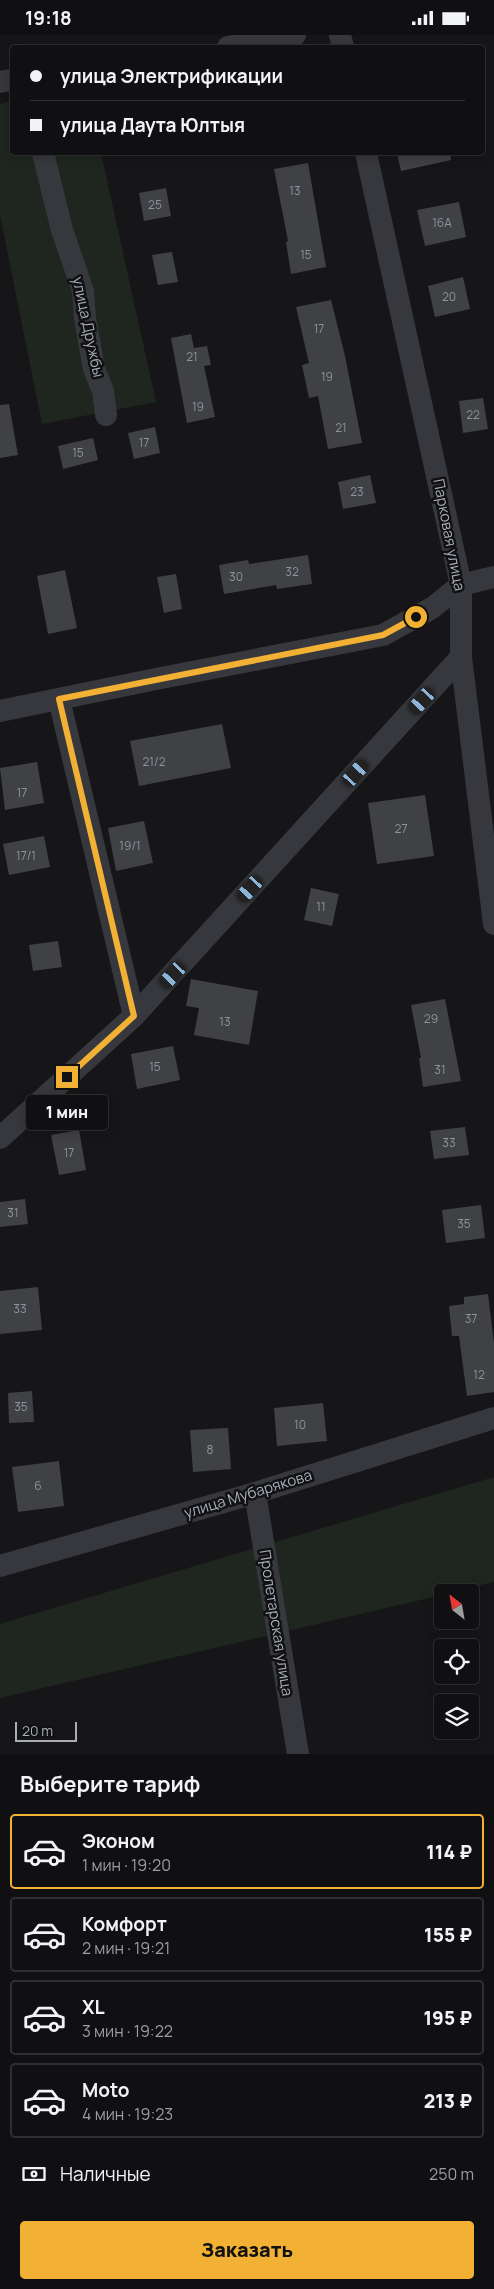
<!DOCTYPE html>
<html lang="ru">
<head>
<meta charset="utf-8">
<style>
  :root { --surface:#101012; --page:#1e1e20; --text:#f1f3f6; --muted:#9c9d9f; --line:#303032; --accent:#f2b134 }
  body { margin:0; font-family:Manrope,sans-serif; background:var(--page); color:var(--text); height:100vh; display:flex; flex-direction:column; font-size:19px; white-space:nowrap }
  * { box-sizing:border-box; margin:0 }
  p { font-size:16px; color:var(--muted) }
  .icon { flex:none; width:28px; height:28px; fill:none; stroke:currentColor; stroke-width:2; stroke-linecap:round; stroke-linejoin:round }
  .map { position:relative; height:1719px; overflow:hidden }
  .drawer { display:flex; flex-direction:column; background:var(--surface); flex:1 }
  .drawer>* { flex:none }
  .top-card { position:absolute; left:10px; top:10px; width:475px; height:110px; border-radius:5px; box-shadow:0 2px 12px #0003,0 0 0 1px var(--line); display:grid; align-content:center; height:110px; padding:0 20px; background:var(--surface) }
  .needle { width:32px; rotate:329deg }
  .tools { position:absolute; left:434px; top:1549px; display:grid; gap:10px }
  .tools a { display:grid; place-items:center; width:45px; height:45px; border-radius:5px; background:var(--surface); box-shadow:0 2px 12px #0003,0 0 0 1px var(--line); font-size:25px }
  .scale { position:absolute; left:15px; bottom:12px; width:62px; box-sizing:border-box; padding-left:5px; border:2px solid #a8adb8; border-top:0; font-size:14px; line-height:18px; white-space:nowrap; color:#a8adb8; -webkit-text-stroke:4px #111113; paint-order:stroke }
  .end { position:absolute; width:22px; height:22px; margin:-11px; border:6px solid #f2b134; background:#111; box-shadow:0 0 0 2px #111 }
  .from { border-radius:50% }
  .bubble { position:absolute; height:35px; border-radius:5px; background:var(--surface); box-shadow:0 2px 12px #0003,0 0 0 1px var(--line); font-size:16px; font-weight:800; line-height:35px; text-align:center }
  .car { position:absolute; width:15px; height:30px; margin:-15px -8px; border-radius:6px; box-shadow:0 0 4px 1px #0007; background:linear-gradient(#222 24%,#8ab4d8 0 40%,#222 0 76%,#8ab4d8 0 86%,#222 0) }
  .top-card b { display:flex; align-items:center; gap:18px; height:48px; font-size:19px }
  .top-card b+b { border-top:1px solid var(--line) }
  .top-card i { width:12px; height:12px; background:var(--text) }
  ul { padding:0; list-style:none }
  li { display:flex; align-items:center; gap:15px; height:75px; margin:0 10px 8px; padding:0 10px; border:2px solid var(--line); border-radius:5px }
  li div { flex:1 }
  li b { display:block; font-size:19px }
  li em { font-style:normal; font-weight:800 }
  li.current { border-color:var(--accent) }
  li>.icon { width:45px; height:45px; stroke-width:1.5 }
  h2 { padding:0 20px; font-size:22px; line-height:60px }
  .pay { display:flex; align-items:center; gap:12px; height:55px; padding:0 20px; font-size:19px }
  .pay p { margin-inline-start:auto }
  .primary-button { display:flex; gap:10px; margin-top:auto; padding:10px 20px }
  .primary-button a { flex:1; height:58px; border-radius:5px; background:var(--accent); color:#111; font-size:20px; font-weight:800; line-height:58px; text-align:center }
  .status { display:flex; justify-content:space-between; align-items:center; height:35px; padding:0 25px; background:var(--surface); direction:ltr }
  .status svg { height:14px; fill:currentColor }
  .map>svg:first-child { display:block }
</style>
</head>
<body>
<div class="status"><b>19:18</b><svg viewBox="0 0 49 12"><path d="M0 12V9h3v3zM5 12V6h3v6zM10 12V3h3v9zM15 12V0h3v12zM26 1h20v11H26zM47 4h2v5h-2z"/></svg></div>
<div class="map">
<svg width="494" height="1719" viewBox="0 0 494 1719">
  <rect width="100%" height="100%" fill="#161618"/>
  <path fill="#1e261f" d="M12,66V118H101L156,367L42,389L0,180V69Z
    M494,1442V1547L451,1557L442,1558V1560L0,1663V1589Z"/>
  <path fill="#404145" d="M397,118H450L451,125L401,136Z
    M308,128L326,232L291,239L286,207L288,206L274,134Z
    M166,153L171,181L144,186L139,158Z
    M459,167L466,202L425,211L417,175Z
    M172,217L178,247L158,250L152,220Z
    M463,242L470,274L435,282L428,251Z
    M331,265L345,321L362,408L328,414L318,361L309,363L302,330L309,328L296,272Z
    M191,299L194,313L207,311L211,330L204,331L215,382L187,388L171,303Z
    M483,363L488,394L463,398L459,366Z
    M9,369L18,420L0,423V370Z
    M155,392L160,418L134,424L128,398Z
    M93,403L98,425L63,434L58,411Z
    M370,440L376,468L343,474L338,447Z
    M308,520L312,549L277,554L276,550L224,559L219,530L248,525L249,529Z
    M65,535L77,593L48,599L37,541Z
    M176,539L182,574L164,578L157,542Z
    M222,689L231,733L139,751L130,706Z
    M37,727L44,768L5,775L0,733Z
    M425,760L434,821L377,829L368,768Z
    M144,786L153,828L116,836L108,793Z
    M44,801L50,832L9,840L3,809Z
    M311,853L339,859L332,891L304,885Z
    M58,906L62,932L33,936L29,910Z
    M191,944L258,956L249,1010L194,1000L199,973L186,971Z
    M445,964L461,1046L423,1052L419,1023H421L411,970Z
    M173,1011L180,1045L137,1054L131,1019Z
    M465,1092L469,1120L434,1124L430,1096Z
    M79,1095L86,1135L59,1140L51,1100Z
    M25,1164L28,1189L0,1192V1167Z
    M481,1170L485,1203L446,1208L442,1175Z
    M38,1252L42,1295L0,1299V1256Z
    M488,1259L494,1308V1357L467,1361L459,1301H452L449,1271L464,1269V1262Z
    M32,1356L34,1387L9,1388L8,1358Z
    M323,1368L327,1406L277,1411L274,1373Z
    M228,1393L231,1434L193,1437L190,1395Z
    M59,1426L64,1471L18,1477L12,1432Z"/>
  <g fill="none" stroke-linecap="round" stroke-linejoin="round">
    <path stroke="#37383d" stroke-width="22" d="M340,0L343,12
      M228,12L295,0
      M0,47L12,45
      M43,118L62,195L83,256L85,283L94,334L103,356L106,380
      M366,118L461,550V622L494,889
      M59,664L134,981
      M0,676L156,644L383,600L432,573L461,550L494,542
      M0,1103L134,981L461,622
      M255,1458L298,1719
      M0,1531L255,1458L494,1383"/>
  </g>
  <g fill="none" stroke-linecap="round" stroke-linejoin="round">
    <path stroke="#f2b134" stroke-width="6" d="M67,1042L134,981L59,664L383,600L416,582"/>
  </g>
  <g text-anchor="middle" stroke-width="5" stroke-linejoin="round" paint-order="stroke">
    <g font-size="12" fill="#8e929b">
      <text x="295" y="160">13</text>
      <text x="155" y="174">25</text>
      <text x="442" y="192">16А</text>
      <text x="306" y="224">15</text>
      <text x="449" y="266">20</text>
      <text x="319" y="298">17</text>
      <text x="192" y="326">21</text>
      <text x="327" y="346">19</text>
      <text x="198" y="376">19</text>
      <text x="473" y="384">22</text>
      <text x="341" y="397">21</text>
      <text x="144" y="412">17</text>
      <text x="78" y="422">15</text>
      <text x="357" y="461">23</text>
      <text x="292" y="541">32</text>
      <text x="236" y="546">30</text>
      <text x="154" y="731">21/2</text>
      <text x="22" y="762">17</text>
      <text x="401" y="798">27</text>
      <text x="130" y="815">19/1</text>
      <text x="26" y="825">17/1</text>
      <text x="321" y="876">11</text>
      <text x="431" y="988">29</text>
      <text x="225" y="991">13</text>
      <text x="155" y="1036">15</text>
      <text x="440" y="1039">31</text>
      <text x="449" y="1112">33</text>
      <text x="69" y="1122">17</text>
      <text x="13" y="1182">31</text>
      <text x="464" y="1193">35</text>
      <text x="20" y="1278">33</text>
      <text x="471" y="1288">37</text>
      <text x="479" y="1344">12</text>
      <text x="21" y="1376">35</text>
      <text x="300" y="1394">10</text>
      <text x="210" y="1419">8</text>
      <text x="38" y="1455">6</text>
    </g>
    <g font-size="15" fill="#a8adb8" stroke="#111113">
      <text transform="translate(88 292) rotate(78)" y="5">улица Дружбы</text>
      <text transform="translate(449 500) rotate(79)" y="5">Парковая улица</text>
      <text transform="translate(248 1459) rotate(-17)" y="5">улица Мубарякова</text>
      <text transform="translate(276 1588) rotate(81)" y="5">Пролетарская улица</text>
    </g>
  </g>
</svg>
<div class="tools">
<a><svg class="needle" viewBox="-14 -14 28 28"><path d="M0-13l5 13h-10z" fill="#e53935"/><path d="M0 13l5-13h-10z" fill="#9c9d9f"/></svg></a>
<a><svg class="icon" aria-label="locate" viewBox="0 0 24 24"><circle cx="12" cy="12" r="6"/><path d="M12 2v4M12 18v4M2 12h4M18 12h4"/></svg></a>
<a><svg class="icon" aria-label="layers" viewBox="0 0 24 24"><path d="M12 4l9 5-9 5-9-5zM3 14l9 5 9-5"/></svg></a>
</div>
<div class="scale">20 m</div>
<i class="end from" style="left:416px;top:582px"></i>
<i class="end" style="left:67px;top:1042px"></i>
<div class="bubble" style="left:26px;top:1060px;width:82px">1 мин</div>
<i class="car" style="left:422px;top:666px;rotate:222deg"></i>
<i class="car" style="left:356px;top:738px;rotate:42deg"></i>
<i class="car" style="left:250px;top:854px;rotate:222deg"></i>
<i class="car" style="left:173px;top:940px;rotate:223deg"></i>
<div class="top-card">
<b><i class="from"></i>улица Электрификации</b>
<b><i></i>улица Даута Юлтыя</b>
</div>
</div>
<section class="drawer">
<h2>Выберите тариф</h2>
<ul>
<li class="current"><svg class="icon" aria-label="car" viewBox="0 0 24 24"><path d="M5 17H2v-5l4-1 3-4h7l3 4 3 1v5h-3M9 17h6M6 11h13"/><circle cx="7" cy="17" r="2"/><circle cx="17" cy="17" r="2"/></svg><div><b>Эконом</b><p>1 мин · 19:20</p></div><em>114 ₽</em></li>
<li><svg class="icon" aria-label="car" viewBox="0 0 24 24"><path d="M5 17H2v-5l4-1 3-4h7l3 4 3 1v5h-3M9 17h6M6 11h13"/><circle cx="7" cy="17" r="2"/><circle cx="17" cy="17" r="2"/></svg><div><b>Комфорт</b><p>2 мин · 19:21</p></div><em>155 ₽</em></li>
<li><svg class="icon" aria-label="car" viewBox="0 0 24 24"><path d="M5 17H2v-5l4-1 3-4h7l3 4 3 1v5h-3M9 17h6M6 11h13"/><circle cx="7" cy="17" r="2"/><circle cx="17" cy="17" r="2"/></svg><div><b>XL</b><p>3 мин · 19:22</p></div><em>195 ₽</em></li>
<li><svg class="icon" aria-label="car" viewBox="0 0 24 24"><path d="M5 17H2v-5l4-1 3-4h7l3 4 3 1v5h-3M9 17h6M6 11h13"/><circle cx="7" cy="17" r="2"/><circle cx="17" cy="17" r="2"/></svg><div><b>Moto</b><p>4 мин · 19:23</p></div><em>213 ₽</em></li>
</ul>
<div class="pay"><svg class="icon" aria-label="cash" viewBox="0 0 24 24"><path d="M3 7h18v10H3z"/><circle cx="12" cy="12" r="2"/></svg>Наличные<p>250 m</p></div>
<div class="primary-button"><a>Заказать</a></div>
</section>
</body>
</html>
